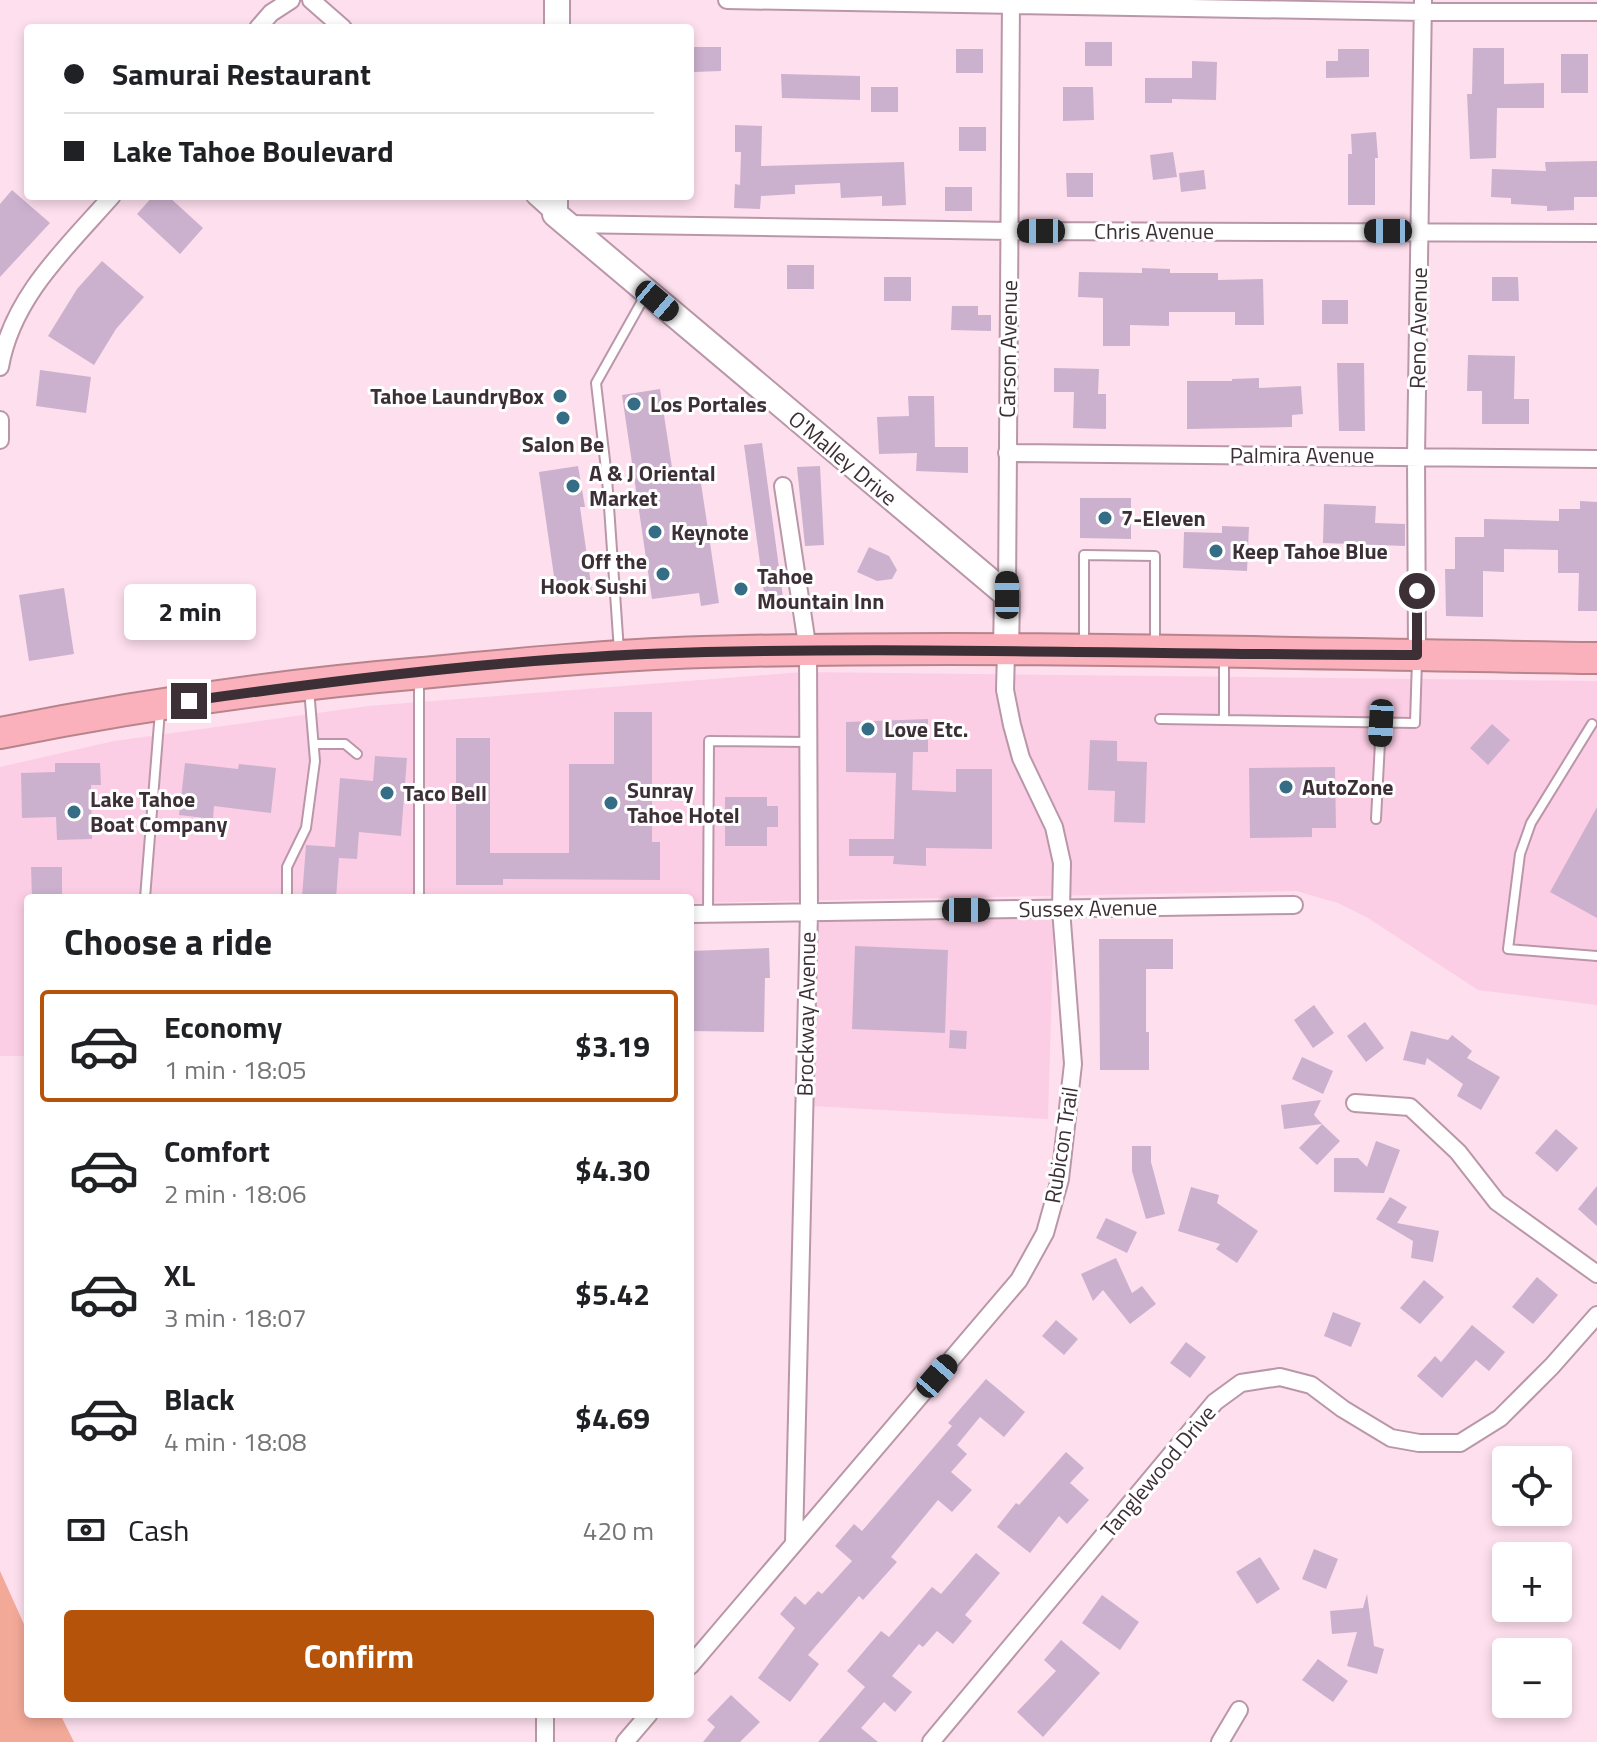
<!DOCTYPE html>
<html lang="en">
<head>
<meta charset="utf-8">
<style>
  :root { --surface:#fff; --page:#f6f6f6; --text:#202124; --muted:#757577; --line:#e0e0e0; --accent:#b45309 }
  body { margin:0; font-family:"Titillium Web",sans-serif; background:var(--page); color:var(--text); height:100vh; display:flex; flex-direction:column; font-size:30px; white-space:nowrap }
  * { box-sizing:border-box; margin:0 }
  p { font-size:26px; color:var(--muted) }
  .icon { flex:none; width:44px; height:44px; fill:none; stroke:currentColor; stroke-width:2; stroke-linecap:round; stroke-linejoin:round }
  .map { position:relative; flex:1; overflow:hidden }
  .panel { position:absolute; left:24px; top:894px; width:670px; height:824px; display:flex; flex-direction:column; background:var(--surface); border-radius:8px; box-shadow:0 4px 12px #0003 }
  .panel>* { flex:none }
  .banner { position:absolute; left:24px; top:24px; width:670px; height:176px; border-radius:8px; box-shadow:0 4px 12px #0003; display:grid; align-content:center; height:176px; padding:0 40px; background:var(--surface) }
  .fabs { position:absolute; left:1492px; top:1446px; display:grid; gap:16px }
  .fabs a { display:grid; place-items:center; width:80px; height:80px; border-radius:8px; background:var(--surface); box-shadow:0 4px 12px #0003; font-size:40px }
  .end { position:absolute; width:36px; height:36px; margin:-18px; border:10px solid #3d2f36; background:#fff; box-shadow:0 0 0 4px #fff }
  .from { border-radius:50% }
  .bubble { position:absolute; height:56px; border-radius:8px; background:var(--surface); box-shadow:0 4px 12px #0003; font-size:26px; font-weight:700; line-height:56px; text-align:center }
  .car { position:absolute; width:24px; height:48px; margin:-24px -12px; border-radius:10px; box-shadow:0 0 6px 2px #0007; background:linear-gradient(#222 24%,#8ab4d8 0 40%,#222 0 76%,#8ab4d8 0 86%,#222 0) }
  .banner b { display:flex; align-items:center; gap:28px; height:76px; font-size:30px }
  .banner b+b { border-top:2px solid var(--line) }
  .banner i { width:20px; height:20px; background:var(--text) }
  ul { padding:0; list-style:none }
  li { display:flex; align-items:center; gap:24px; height:112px; margin:0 16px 12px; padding:0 24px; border:4px solid transparent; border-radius:8px }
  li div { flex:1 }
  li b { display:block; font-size:30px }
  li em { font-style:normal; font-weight:700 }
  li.on { border-color:var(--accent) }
  li>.icon { width:72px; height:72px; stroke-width:1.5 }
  h2 { padding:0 40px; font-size:36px; line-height:96px }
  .pay { display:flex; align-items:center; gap:20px; height:88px; padding:0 40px; font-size:30px }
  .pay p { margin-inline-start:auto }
  .primary-button { display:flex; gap:16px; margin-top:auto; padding:16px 40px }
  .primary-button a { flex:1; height:92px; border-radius:8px; background:var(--accent); color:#fff; font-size:32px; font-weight:700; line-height:92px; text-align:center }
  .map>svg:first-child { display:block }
</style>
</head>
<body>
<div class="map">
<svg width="1597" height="1742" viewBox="0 0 1597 1742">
  <rect width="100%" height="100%" fill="#fedfee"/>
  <path fill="#fccee5" d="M803,672L1597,681V1005L1478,990L1368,918L1338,903L1296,891L690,903V898H28V1056H0V767L114,741L368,706Z
    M1054,915L1048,1119L811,1106L815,917Z"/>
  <path fill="#f3a998" d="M0,1571L28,1633V1714H60L74,1742H0Z"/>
  <path fill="#ccb1ce" d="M1085,42H1112V66H1085Z
    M694,47H721V71L694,72Z
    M1473,48H1504V84L1544,83V108H1497L1496,158L1470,159L1467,94H1472Z
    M956,49H983V73H956Z
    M1338,49H1369V77L1326,78V61H1338Z
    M1561,54H1588V93H1561Z
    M1192,61L1217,62L1216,100L1172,99V103H1145V78H1192Z
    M781,74L860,76V100L782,98Z
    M871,87H898V112H871Z
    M1063,87H1093L1094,120L1063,121Z
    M735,125L762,126L761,166L904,162L906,205L882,206V196L841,198L840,183L795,185V194L761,196L760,209L734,208L735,184L740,185L741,152H735Z
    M959,127H986V151H959Z
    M1376,132L1378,158H1375V205H1348V154H1352L1351,134Z
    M1173,152L1177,177L1153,180L1150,155Z
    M1597,161V197H1574V210L1547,211V206L1511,204V198L1491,197L1492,169L1546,171L1545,162Z
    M1204,170L1206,189L1181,192L1179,173Z
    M1066,173H1093V197H1067Z
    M945,187H972V211H945Z
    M12,190L50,223L0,277V204Z
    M153,196H168L203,228L180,254L137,214Z
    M102,261L144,297L116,329L94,365L48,336L77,289Z
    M787,265H814V289H787Z
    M1142,268L1170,269V273H1218V280L1263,279L1264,325H1235V312H1169V326L1130,325V346H1103V298L1078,297L1079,272L1142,273Z
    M884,277H911V301H884Z
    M1492,277H1518L1519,301H1492Z
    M1322,300H1348V324H1322Z
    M952,306H978V315H991V331L951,330Z
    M1468,355L1515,356L1514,399H1529V424H1482V391H1467Z
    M1337,363H1364L1365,431H1339Z
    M1054,368L1099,369L1098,394H1106V429L1073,428L1074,392H1054Z
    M40,370L91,377L86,413L36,406Z
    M1259,378V388L1301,386L1303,414L1292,415V427L1187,429V381H1232V379Z
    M660,389L673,474L699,470L719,603L701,606L699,593L652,599L622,395Z
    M908,396H934L935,447H968V473L916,471L917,453L879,454L877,417L909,416Z
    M762,443L783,597L765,600L744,445Z
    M578,466L585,507H580L592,591L557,597L539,472Z
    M820,466L824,545L805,546L797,467Z
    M1080,498H1131V539L1080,538Z
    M1580,501L1597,502V611H1578L1579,573H1558V550L1504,549V572L1483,571V617L1446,616L1445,569H1455V537H1484V519L1559,521V509H1580Z
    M1324,504L1376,506L1375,523L1405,524V546L1323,543Z
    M1222,526L1249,527L1247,571L1183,568L1184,532L1222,533Z
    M869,547L889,556L897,570L892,579L877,581L857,572Z
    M64,588L74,654L29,661L19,595Z
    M614,712H652V842H660V880L503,879V885H456V738H490V853H569V764H614Z
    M928,719V752H913L912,790L956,792V769H992V849L926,848V866L893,864L894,856H849V839H894L896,773L846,772V722Z
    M1492,724L1510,740L1488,765L1470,748Z
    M1090,740L1117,741V761L1147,762L1145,823L1114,822L1115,791L1088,790Z
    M375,756L407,758L401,836L359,832L357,859L339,858L336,898L302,897L306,845L335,847L340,778L373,781Z
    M55,763H100L101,785H91L92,839L57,840L56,817L22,818L21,773L55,772Z
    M185,763L238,769L239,764L276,768L271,813L214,806L213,819L179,815Z
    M1335,767L1336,828H1312V837L1250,838L1249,768Z
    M725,797H767V806H778V827H767V846H725Z
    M1597,807V918L1550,892Z
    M31,867H62V898H32Z
    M1099,939H1173V969H1146V1032H1149V1070H1100Z
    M855,946L948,950L945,1033L852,1029Z
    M769,948L770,978H765L764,1032L690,1031V951Z
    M1314,1005L1334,1033L1313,1048L1294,1020Z
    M1365,1022L1384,1048L1366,1062L1347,1036Z
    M950,1030L967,1031L966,1049L949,1048Z
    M1411,1031L1448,1040L1452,1035L1472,1051L1467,1058L1500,1077L1481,1110L1457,1096L1463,1084L1427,1058L1425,1065L1403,1060Z
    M1302,1057L1333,1071L1323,1094L1292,1079Z
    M1321,1100L1314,1115L1322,1124L1284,1129L1281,1105Z
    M1322,1124L1340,1141L1317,1165L1299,1148Z
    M1556,1129L1578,1148L1557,1172L1535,1153Z
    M1376,1141L1400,1150L1384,1193L1334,1192V1158H1358L1367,1167Z
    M1132,1146H1151V1162L1165,1214L1146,1219L1132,1171Z
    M1597,1186V1226L1578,1209Z
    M1191,1187L1219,1195L1217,1203L1258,1231L1237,1263L1216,1249L1220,1244L1178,1231Z
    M1390,1197L1407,1207L1397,1223L1439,1231L1433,1262L1411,1258L1413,1241L1376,1219Z
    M1106,1218L1137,1232L1127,1253L1096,1238Z
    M1116,1258L1132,1293L1142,1286L1156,1304L1130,1324L1103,1290L1093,1301L1081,1274Z
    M1537,1277L1558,1295L1533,1324L1512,1307Z
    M1424,1280L1444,1297L1420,1324L1400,1308Z
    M1333,1312L1361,1323L1351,1347L1324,1336Z
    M1056,1320L1078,1339L1064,1355L1042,1336Z
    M1472,1325L1505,1352L1489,1371L1476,1360L1442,1398L1417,1376L1435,1356L1441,1362Z
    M1186,1342L1206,1357L1190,1378L1170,1363Z
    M986,1379L1025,1412L1004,1437L980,1417L957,1445L967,1454L951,1472L972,1490L952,1512L938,1500L891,1557L897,1562L863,1600L859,1596L808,1655L819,1664L790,1702L758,1678L795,1628L780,1614L795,1596L805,1605L818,1591L822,1594L852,1561L835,1546L854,1524L862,1531L952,1426L948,1423Z
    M1066,1452L1084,1468L1070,1483L1089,1500L1067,1524L1059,1516L1030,1553L997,1527L1016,1503L1019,1505Z
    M1314,1549L1338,1559L1326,1589L1302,1579Z
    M976,1553L1000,1573L965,1615L972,1621L953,1644L937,1631L923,1647L919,1644L892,1676L912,1692L895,1712L884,1702L861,1728L878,1742H818L865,1687L847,1671L881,1631L889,1637L932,1587L941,1594Z
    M1260,1557L1280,1589L1257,1604L1236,1572Z
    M1367,1594L1374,1646L1384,1649L1377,1674L1347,1666L1357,1632L1332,1634L1330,1611L1363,1608Z
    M1102,1595L1139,1622L1120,1650L1082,1623Z
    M1061,1640L1100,1673L1043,1737L1017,1712L1056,1671L1044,1660Z
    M1318,1659L1348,1681L1333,1702L1302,1680Z
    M731,1695L760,1722L740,1742H703L715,1727L707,1720Z"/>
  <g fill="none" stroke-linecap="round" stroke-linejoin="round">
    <g stroke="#ba97a8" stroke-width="12">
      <path id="lane" d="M1084,643V555L1155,556V643
        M619,651L607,478L596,383L646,294
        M1224,657V720
        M419,679V898
        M1160,719L1415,723L1417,660
        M1592,724L1531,823L1520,854L1508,949L1597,956
        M314,744H345L357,754
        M1376,819L1381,723
        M145,898L160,711
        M287,898V867L306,828L315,761L309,689
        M708,913L709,741L808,742"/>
    </g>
    <g stroke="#ba97a8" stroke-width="20">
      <path id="street" d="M311,0L343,28
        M727,0L1423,12H1597
        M258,28L271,13L291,0
        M535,196L555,214
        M567,224L1010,231L1597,233
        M0,367C12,297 67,247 112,196
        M0,420V440
        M1007,453L1597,459
        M783,486L808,651L809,912L794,1543
        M1007,595L1011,0
        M1417,655L1416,456L1423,0
        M690,914L1294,905
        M1355,1103L1410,1107L1458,1152L1497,1202L1597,1274
        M690,1666L1019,1280L1045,1233L1060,1179L1073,1064L1061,909L1062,863L1054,827L1021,758L1012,725L1005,690L1006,651
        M545,1742V1714
        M625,1742L649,1714
        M931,1742L1215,1402L1241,1383L1280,1377L1311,1385L1343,1409L1391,1438L1419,1443H1460L1500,1418L1552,1366L1597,1315
        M1220,1742L1239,1710"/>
    </g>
    <g stroke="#ba97a8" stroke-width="28">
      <path id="secondary" d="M557,28V0
        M555,196V214L1007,595L1006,651"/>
    </g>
    <g stroke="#b8848c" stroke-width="34">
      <path id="highway" d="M0,733C139,705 281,685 422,673C516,664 609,655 703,652C1001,644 1300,654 1597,658"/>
    </g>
    <use href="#lane" stroke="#fff" stroke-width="8"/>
    <use href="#street" stroke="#fff" stroke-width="16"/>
    <use href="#secondary" stroke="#fff" stroke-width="24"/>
    <use href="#highway" stroke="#fab1bb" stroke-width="30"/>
  </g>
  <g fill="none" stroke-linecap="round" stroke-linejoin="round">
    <path stroke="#3d2f36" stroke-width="10" d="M189,701C360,677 533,656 706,652C943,647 1180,655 1417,655V591"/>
  </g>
  <g fill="#356c86" stroke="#fff" stroke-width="3">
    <circle cx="560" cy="396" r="8"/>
    <circle cx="634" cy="404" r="8"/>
    <circle cx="563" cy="418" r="8"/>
    <circle cx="573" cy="486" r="8"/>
    <circle cx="1105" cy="518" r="8"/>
    <circle cx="655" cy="532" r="8"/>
    <circle cx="1216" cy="551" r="8"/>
    <circle cx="663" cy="574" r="8"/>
    <circle cx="741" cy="589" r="8"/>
    <circle cx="868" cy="729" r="8"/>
    <circle cx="1286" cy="787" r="8"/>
    <circle cx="387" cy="793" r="8"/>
    <circle cx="611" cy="803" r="8"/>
    <circle cx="74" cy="812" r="8"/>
  </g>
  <g text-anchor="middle" stroke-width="6" stroke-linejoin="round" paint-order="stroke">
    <g font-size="22" fill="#3d2f36" stroke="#fff">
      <text x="1154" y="239">Chris Avenue</text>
      <text transform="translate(1418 328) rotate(-89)" y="8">Reno Avenue</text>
      <text transform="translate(1008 349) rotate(-89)" y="8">Carson Avenue</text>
      <text x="1302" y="463">Palmira Avenue</text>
      <text transform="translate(843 458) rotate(40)" y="8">O'Malley Drive</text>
      <text transform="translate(1088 908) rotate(-1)" y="8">Sussex Avenue</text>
      <text transform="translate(806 1014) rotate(-89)" y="8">Brockway Avenue</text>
      <text transform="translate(1061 1145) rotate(-81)" y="8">Rubicon Trail</text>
      <text transform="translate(1158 1471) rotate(-50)" y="8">Tanglewood Drive</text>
    </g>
    <g font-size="22" font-weight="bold" fill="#3d2f36" stroke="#fff" text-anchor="start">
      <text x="544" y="404" text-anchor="end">Tahoe LaundryBox</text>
      <text x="650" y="412">Los Portales</text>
      <text x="563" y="452" text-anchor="middle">Salon Be</text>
      <text x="589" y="481">A &amp; J Oriental<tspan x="589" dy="25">Market</tspan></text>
      <text x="1121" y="526">7-Eleven</text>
      <text x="671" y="540">Keynote</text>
      <text x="1232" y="559">Keep Tahoe Blue</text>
      <text x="647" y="569" text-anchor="end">Off the<tspan x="647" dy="25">Hook Sushi</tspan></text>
      <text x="757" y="584">Tahoe<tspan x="757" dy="25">Mountain Inn</tspan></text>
      <text x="884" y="737">Love Etc.</text>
      <text x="1302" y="795">AutoZone</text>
      <text x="627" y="798">Sunray<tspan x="627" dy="25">Tahoe Hotel</tspan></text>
      <text x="403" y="801">Taco Bell</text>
      <text x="90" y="807">Lake Tahoe<tspan x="90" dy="25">Boat Company</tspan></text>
    </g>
  </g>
</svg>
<div class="fabs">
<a><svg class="icon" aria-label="locate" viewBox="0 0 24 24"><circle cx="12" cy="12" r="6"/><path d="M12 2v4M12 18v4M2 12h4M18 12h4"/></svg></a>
<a>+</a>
<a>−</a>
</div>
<i class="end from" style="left:1417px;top:591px"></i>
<i class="end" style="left:189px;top:701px"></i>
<div class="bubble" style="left:124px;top:584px;width:132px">2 min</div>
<i class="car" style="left:1041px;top:231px;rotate:270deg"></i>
<i class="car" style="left:1388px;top:231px;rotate:270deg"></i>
<i class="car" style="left:657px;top:301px;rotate:130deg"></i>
<i class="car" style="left:1007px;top:595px;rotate:0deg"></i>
<i class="car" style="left:1381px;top:723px;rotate:183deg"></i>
<i class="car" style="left:966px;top:910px;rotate:90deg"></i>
<i class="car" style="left:937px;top:1376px;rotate:41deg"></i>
<div class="banner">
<b><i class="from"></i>Samurai Restaurant</b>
<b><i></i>Lake Tahoe Boulevard</b>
</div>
<section class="panel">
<h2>Choose a ride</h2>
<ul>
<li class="on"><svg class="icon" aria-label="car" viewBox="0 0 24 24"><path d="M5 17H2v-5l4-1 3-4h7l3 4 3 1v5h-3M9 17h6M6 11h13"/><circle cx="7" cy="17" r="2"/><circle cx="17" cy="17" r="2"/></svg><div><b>Economy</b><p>1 min · 18:05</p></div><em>$3.19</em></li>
<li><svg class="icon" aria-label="car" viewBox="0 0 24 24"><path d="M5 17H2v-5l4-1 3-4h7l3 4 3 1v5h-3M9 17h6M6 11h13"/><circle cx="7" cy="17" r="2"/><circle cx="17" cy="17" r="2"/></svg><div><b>Comfort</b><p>2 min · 18:06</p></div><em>$4.30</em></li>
<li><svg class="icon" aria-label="car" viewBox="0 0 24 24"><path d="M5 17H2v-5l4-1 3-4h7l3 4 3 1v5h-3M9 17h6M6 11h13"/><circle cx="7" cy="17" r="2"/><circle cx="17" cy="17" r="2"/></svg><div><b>XL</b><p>3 min · 18:07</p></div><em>$5.42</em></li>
<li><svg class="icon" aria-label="car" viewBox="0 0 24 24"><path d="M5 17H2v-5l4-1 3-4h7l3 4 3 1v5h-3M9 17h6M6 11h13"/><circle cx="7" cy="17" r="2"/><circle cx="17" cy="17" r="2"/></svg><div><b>Black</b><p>4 min · 18:08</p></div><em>$4.69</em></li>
</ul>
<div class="pay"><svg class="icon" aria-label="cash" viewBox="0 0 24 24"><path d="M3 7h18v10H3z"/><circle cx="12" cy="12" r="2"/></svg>Cash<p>420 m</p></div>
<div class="primary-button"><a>Confirm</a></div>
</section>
</div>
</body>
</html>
